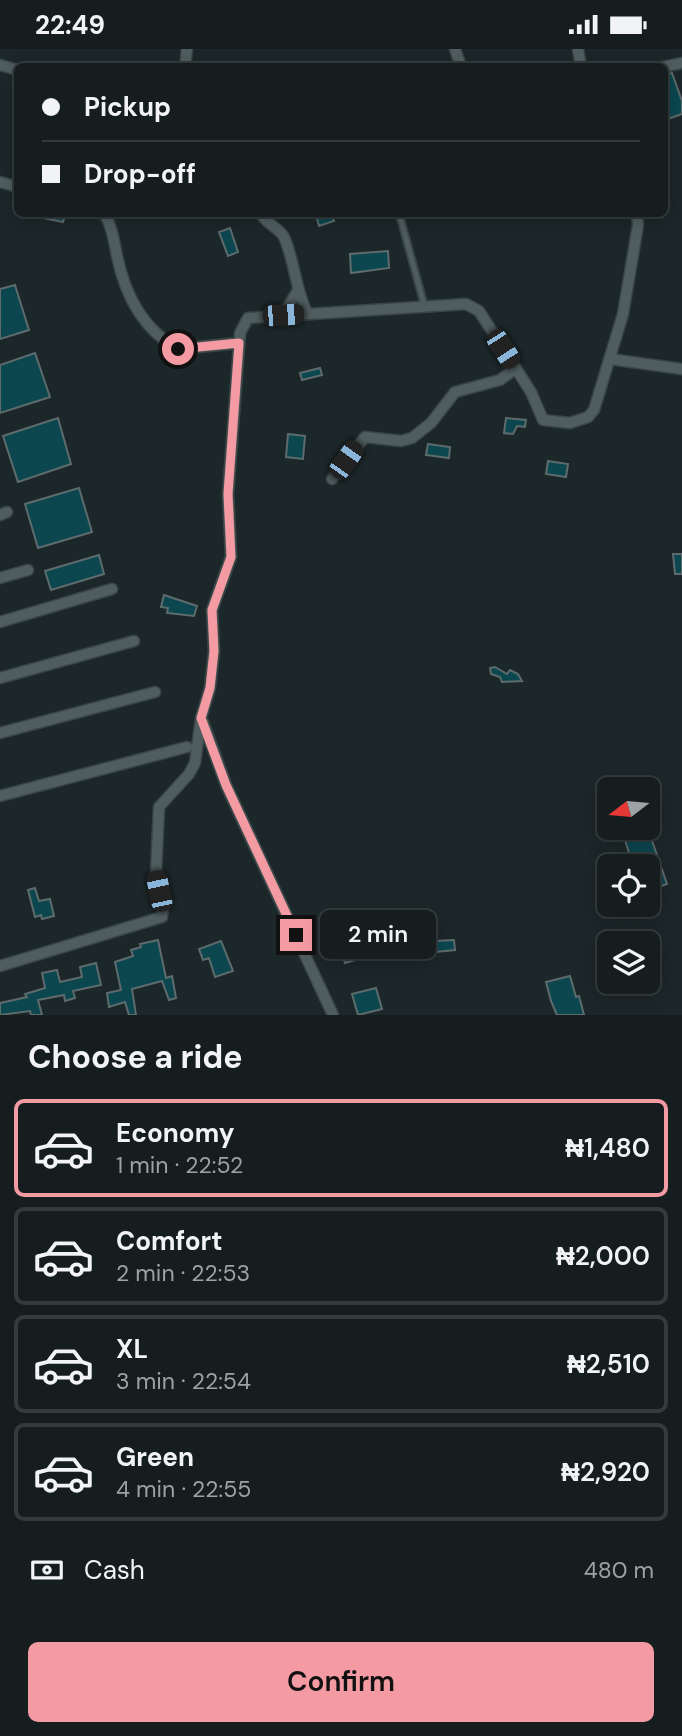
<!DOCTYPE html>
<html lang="en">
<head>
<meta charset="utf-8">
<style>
  :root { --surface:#151d1f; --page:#222a2c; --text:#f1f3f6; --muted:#9da2a4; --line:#343b3d; --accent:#f49aa3 }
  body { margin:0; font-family:"DM Sans",sans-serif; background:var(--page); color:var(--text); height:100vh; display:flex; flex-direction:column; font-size:26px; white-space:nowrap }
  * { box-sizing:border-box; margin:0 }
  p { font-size:23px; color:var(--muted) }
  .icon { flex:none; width:38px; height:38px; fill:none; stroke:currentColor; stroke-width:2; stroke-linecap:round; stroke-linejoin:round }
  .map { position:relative; height:966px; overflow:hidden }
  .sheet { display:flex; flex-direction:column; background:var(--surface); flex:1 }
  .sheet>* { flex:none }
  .hud { position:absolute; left:14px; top:14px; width:654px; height:154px; border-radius:10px; box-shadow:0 4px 18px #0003,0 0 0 2px var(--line); display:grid; align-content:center; height:154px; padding:0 28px; background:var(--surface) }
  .needle { width:46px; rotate:254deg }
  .tools { position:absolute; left:597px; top:728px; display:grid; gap:14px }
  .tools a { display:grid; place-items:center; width:63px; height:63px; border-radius:10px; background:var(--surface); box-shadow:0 4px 18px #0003,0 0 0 2px var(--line); font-size:35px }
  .end { position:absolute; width:32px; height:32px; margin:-16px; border:9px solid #f49aa3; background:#111; box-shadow:0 0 0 4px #111 }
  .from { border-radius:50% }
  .bubble { position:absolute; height:49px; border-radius:10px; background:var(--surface); box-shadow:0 4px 18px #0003,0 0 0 2px var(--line); font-size:23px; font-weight:600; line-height:49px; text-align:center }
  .car { position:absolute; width:21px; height:42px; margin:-21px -10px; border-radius:9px; box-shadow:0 0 5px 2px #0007; background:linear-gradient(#222 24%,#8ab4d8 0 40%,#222 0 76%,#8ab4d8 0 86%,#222 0) }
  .hud b { display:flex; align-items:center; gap:24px; height:66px; font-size:26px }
  .hud b+b { border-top:2px solid var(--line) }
  .hud i { width:18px; height:18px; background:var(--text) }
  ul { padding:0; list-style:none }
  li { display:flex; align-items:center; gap:21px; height:98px; margin:0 14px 10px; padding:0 14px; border:4px solid var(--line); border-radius:10px }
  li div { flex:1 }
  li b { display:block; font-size:26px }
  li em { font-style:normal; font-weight:600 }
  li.current { border-color:var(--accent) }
  li>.icon { width:63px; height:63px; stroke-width:1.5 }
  h2 { padding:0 28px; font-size:32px; line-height:84px }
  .pay { display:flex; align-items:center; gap:18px; height:77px; padding:0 28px; font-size:26px }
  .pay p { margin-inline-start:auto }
  .action { display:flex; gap:14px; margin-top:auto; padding:14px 28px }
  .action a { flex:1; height:80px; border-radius:10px; background:var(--accent); color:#111; font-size:28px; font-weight:600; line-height:80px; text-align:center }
  .status { display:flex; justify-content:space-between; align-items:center; height:49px; padding:0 35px; background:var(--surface); direction:ltr }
  .status svg { height:19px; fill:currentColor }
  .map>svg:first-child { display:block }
</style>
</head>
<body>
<div class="status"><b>22:49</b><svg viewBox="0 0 49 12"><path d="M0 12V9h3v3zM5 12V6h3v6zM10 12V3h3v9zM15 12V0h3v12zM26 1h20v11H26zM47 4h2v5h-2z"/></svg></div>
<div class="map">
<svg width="682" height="966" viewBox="0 0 682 966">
  <rect width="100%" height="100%" fill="#1c2729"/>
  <path fill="#0c474f" stroke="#5e6b6d" stroke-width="2" d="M672,24L682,52V65L665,71V25Z
    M38,164L65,166L63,173L38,168Z
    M331,164L334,172L319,177L316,166Z
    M230,179L238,203L228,207L219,183Z
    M388,202L389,219L351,224L350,205Z
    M15,236L29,281L0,290V240Z
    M35,304L50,348L0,364V316Z
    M320,319L322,326L302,331L300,324Z
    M58,369L71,415L18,433L3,387Z
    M506,369L526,371L525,378L517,377L513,385L504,384Z
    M288,385L305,387L303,410L286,408Z
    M428,395L450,398L449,409L426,406Z
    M548,412L568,415L566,428L546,425Z
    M79,439L92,483L38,499L25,455Z
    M673,505H682V525H675Z
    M99,506L104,525L51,541L45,522Z
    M164,546L197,557L194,567L167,564L168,559L161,558Z
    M495,618L507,625L510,621L518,625L522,632L502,633L500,628L491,625L490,619Z
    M649,783L667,835L648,842V817H633L625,791Z
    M35,839L39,852L50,850L54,867L42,870L41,866L35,868L28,841Z
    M350,865L365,908L345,914L340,899L349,897L339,869Z
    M158,891L166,929L172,927L176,949L169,951L162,932L132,940L136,966H129L125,953L109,958L107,944L121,941L115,913L133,907L131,901L141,898L140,895Z
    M454,891L455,901L436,903L435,892Z
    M221,892L233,922L215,928L209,909L203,911L199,900Z
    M96,914L101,936L73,942L75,949L65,952L64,946L38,951L42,966H31L30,962L0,966V954L27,948L25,945L45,939L42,924L57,921L60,933L82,928L80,918Z
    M570,927L576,948L579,947L584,966H557L551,952L546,933Z
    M376,939L382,960L358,966L352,945Z"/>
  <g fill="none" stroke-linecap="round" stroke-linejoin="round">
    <g stroke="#3a4445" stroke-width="9">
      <path id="lane" d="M399,164L424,255"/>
    </g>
    <g stroke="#3a4445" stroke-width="13">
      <path id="street" d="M455,0L461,18
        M578,0L581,18
        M0,16L18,21
        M185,18L187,0
        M663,18L682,14
        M0,133L18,138
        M104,164C112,177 114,192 117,207C125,246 142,280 178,300L239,294
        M261,164C266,176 279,178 284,188C295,213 295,239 307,264
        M283,266L297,243
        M610,310L682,320
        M332,430L365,388L401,392L412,389L431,374L455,343L500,331L516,319
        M0,466L7,463
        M0,529L28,521
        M0,573L112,540
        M0,629L134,592
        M203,673L226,736L333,966
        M0,684L155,643
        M0,747L187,698
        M0,917L162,868L163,860L156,824L159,758L189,725L195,714L201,669L210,639L214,602L212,561L231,508L228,445L240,284L248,269L466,255L479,262L531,343L543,371L570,374L588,368L594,361L623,265L638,176L637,164"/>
    </g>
    <use href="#lane" stroke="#505d5f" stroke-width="5"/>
    <use href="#street" stroke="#505d5f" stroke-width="10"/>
  </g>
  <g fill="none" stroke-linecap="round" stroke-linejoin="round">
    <path stroke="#f49aa3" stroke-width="9" d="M178,300L239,294L228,445L231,508L212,561L214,602L210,639L201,669L226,736L296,886"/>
  </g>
</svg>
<div class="tools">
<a><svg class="needle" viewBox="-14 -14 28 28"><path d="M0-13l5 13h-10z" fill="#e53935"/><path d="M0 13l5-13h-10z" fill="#9da2a4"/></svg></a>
<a><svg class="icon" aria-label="locate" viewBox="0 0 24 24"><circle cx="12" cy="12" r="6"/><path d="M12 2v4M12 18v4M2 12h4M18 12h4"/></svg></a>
<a><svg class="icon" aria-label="layers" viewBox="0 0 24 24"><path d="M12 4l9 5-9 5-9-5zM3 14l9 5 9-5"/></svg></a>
</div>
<i class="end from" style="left:178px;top:300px"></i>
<i class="end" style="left:296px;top:886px"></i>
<div class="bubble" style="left:320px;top:861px;width:116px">2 min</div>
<i class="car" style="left:283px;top:266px;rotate:86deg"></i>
<i class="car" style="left:503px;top:300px;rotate:147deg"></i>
<i class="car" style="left:346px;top:411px;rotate:35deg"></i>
<i class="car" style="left:159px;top:842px;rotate:348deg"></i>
<div class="hud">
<b><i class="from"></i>Pickup</b>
<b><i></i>Drop-off</b>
</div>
</div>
<section class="sheet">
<h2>Choose a ride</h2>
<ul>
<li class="current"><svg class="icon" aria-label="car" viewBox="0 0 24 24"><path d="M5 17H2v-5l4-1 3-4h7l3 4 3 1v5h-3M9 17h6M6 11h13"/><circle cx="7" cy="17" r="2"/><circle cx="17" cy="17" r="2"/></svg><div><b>Economy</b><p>1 min · 22:52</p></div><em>₦1,480</em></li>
<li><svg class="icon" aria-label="car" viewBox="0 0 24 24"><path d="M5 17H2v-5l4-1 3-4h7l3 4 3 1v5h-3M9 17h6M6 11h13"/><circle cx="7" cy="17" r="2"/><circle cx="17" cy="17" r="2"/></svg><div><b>Comfort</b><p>2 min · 22:53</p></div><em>₦2,000</em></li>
<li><svg class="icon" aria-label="car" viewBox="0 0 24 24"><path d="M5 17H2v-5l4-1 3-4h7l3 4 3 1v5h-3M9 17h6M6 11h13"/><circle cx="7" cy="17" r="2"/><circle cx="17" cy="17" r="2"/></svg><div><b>XL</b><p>3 min · 22:54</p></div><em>₦2,510</em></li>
<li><svg class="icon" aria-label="car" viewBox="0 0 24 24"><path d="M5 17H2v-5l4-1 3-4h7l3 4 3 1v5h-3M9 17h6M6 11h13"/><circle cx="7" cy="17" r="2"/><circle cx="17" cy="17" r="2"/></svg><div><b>Green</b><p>4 min · 22:55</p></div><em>₦2,920</em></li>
</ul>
<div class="pay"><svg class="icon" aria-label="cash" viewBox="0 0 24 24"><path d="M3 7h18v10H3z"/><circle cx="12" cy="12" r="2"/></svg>Cash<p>480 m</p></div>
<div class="action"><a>Confirm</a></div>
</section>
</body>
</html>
